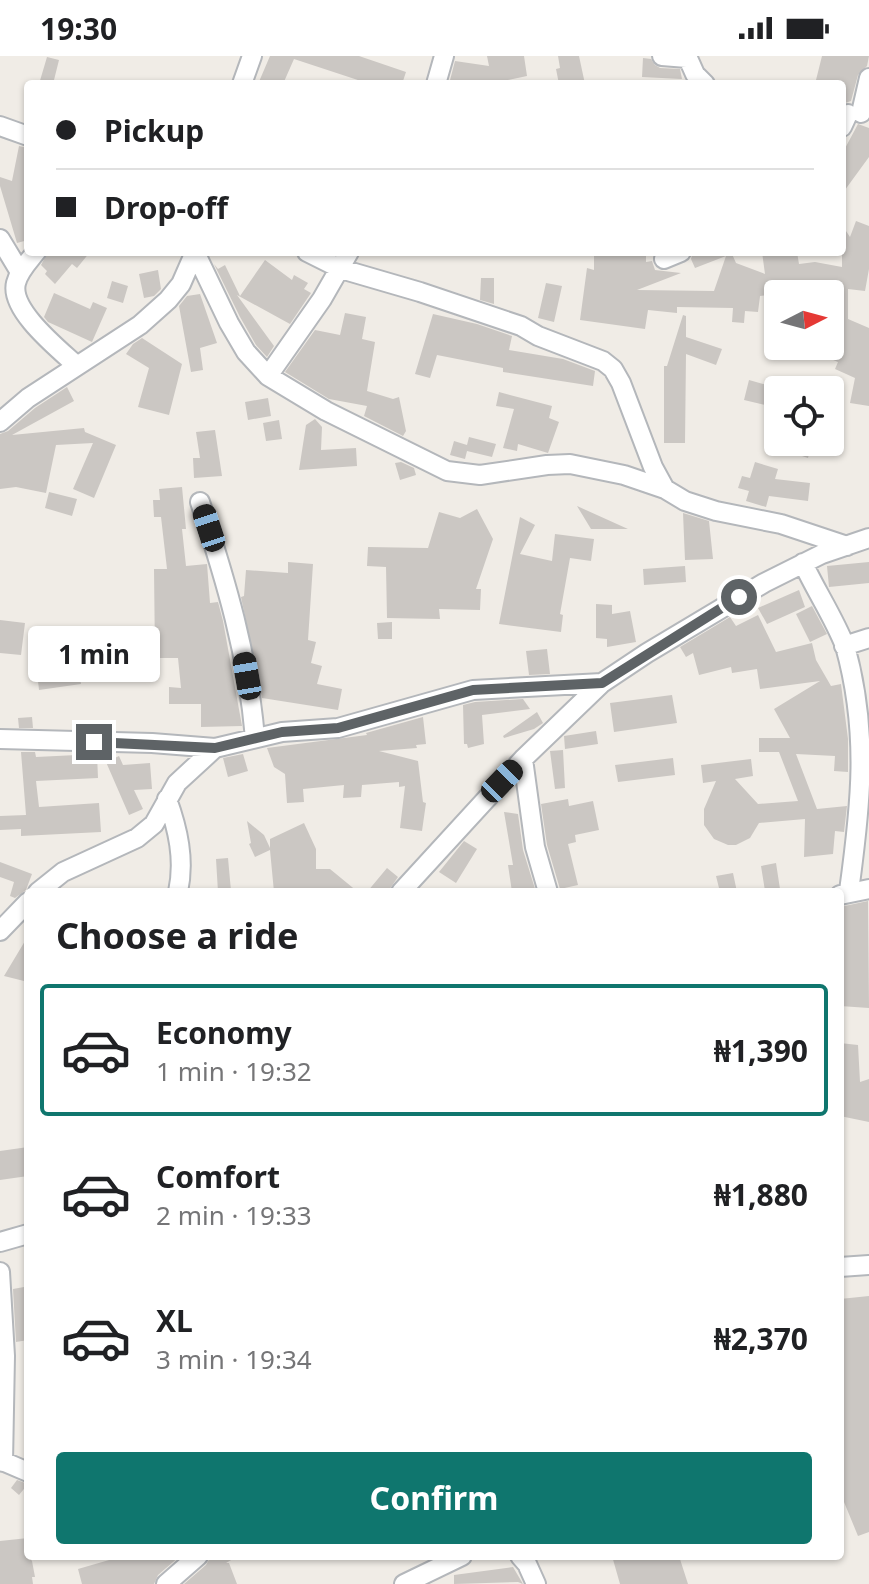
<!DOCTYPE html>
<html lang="en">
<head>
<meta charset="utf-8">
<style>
  :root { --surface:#fff; --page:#f2f2f2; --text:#202124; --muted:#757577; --line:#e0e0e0; --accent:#0f766e }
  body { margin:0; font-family:"Noto Sans",sans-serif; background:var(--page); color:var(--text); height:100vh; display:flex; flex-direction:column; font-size:30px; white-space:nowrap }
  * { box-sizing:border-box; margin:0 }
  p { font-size:26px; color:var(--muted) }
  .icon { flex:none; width:44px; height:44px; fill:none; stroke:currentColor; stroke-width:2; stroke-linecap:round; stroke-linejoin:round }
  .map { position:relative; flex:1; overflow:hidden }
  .drawer { position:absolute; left:24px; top:832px; width:820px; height:672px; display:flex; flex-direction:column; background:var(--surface); border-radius:8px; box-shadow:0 2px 6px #0004 }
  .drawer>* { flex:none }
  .hud { position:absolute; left:24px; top:24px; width:822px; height:176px; border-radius:8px; box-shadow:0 2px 6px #0004; display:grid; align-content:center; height:176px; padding:0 32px; background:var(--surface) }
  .needle { width:52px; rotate:84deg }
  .buttons { position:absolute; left:764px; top:224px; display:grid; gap:16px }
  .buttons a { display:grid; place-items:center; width:80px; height:80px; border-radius:8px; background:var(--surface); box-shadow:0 2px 6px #0004; font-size:40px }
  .end { position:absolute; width:36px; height:36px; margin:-18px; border:10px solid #5e6366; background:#fff; box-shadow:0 0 0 4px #fff }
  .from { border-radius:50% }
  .bubble { position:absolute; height:56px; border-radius:8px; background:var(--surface); box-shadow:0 2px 6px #0004; font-size:26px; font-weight:700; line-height:56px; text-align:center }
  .car { position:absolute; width:24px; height:48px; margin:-24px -12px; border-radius:10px; box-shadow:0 0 6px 2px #0007; background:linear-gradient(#222 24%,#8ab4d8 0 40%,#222 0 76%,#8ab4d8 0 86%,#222 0) }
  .hud b { display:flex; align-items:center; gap:28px; height:76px; font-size:30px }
  .hud b+b { border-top:2px solid var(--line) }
  .hud i { width:20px; height:20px; background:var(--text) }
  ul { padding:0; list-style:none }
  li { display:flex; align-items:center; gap:24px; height:132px; margin:0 16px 12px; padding:0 16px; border:4px solid transparent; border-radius:8px }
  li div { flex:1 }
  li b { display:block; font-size:30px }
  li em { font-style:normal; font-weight:700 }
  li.active { border-color:var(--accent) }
  li>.icon { width:72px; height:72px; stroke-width:1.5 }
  h2 { padding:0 32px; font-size:36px; line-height:96px }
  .cta { display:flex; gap:16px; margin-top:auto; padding:16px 32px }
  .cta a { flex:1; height:92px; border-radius:8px; background:var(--accent); color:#fff; font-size:32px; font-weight:700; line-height:92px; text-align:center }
  .status { display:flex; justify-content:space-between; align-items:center; height:56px; padding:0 40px; background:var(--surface); direction:ltr }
  .status svg { height:22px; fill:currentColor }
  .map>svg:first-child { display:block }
</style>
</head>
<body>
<div class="status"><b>19:30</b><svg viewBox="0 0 49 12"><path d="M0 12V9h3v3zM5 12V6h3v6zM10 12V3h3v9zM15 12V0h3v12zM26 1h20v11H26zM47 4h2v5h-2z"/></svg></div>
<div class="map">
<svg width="869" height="1528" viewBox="0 0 869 1528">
  <rect width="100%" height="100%" fill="#f0ece6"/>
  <path fill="#cbc7c3" d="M270,0H359L406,16L402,28H370L294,3L283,28H258Z
    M487,0H524L527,20L508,24L509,28H449L455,5L489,10Z
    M558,0H579L585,28H559L556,13L560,12Z
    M822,0H869L867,10L858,19L851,45L842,48V28H815Z
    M47,1L59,4L53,28H39Z
    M643,2L651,3L655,9L660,12L680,13L682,23L642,21Z
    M858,68L869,72V101L842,138V98Z
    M19,90L28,92V184L17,187L0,130V121L12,125Z
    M856,165L869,170V213L865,235L848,233V263L869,272V350L850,347L855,322L835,313L838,306L800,290H835L834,261H830V238H797V235L760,240L758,256L745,255L744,267L732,266L733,252L677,251V257L648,254L645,273L580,264L587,212L594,214V196H646V206L652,205L655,214L681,217L637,234L714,235L726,200L695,212L691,203L693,196H734L732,198L736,207L765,218L762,196H797L799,208L815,206L842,211V169L850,181Z
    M48,196H90L77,212L72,208L55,228L45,218L47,215L41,209Z
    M265,204L292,224L294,219L308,227L304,233L311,237L290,268L237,239L274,290L267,301L256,289L240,261L214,208L218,213L225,209L240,240Z
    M158,214L161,233L154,240L144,242L139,218Z
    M481,222H494V248L480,244Z
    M112,225L128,230L123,247L107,242Z
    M546,227L562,230L554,266L538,262Z
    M54,237L90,253L93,246L107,252L92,286L48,266L44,261Z
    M200,238L217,287L200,292L203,314L191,316L179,250L187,240Z
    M345,257L366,261L362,283L375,286L367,335L393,343L399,341L406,375L403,380L364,360L367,350L329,343L285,316L315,274L340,279Z
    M433,258L477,268L512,280L509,294L563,303L595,315L593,330L503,316V312L437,299L430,322L415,318Z
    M683,259L686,260V281L722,293L716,309L686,298L685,387H664V310H667Z
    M142,282L182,308L169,359L138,351L149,312L126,298L133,288Z
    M749,324L778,332V352L744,344Z
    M67,331L74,345L12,379L84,372L85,376L116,389L94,442L73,433L93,387L56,389L46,437L16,431L0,433V378L8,375L35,352Z
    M499,336L552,350L549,362L559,366L548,397L518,388L517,395L503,392L514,353L496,350Z
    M268,342L271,360L248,364L245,346Z
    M315,363L322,371L321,394L356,392L357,410L299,414L306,369Z
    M279,364L282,383L266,385L263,367Z
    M215,374L222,420L194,422L193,402H200L196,376Z
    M469,381L496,388L492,401L467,395L465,403L450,399L454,385L467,389Z
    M793,386H812L808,402L790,396Z
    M401,406L414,412L416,419L400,424L395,407Z
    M755,406L778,413L775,423L810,427L808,445L769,440L766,451L746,445L749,435L738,432L742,420L750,422Z
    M182,431L186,473H182L186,510L207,508L210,547L218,546L223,565L242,670L201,671V648H169V631L181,632L178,602H155L154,513H167L161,461H154L153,444H160L159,433Z
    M49,436L77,443L72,460L45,452Z
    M577,450L628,473H591Z
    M477,453L493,483L476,533H481L480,554L439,553L440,563L387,562L386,511L367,510L368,491L428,492L439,456L460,462Z
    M683,457L709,465L713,503L685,504Z
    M520,461L535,469L520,498L552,505L555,478L594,483L591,505L570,502L560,558L563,559L561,576L499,568Z
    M288,506L313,508L308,584L316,586L311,607L322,610L317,628L342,633L338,654L262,642L241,541L244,540L246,514L288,517Z
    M869,506V527L829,531L827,510Z
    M685,510L686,526L644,529L643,513Z
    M799,534L805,551L767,568L758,552Z
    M596,548L612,549V558L630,555L636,586L607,591V583L596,582Z
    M812,550L827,578L810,586L796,558Z
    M758,559L776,596L812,587L816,604L831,630L841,628L848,683V716L834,715L835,700L796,698L817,753L847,750L844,776L835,775L833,798L804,801L805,763L759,767L750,782L736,789H728L714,783L704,769V753L716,725L703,727L701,709L751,703L753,720L735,723L758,748L798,745L779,696H759V682H790L774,653L820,625L760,633L757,613L732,617L731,611L699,619L693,597L686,601L680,591L730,561L736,570Z
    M0,564L25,567L21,599L0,597Z
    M392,566V583H378L377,567Z
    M547,593L550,618L529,619L526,595Z
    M78,610L81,628L39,634L37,616Z
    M672,639L677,667L614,676L610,647Z
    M523,643L530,653L482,659L484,688L468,692L467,688H464L463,649L475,646Z
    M537,656L543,667L534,673L504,682L503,680Z
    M32,661L33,672H19L18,662Z
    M423,661L426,688L416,689L417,692L379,695L418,705L423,746L426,747L422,775L400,772L405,730L399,731V726L362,729L361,741L343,742L344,729L303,733L304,746L287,747L285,718L274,711L267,692L367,679L366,677Z
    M596,675L598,688L565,693L564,680Z
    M563,694L565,732L555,733L550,695Z
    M21,696H35L36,701L97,698L98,722L36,725L39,751L99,747L101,776L21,780V773L0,774V760L26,759Z
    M243,698L248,715L228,721L223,702Z
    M119,700L123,709L150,707L152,733L134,734L143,753L129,759L106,706Z
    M673,702L675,719L618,726L615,709Z
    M568,743L569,750L593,745L599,774L575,779L576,786L568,788L578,829L560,833L547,789L541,748Z
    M504,756L518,758L523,794L536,836H512L508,809H513Z
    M247,765L264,779L270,792V783L304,767L316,793V813H330L358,836H274L270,794L255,801L249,788L251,787Z
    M464,785L477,793L456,827L439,816Z
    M228,802L231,835L218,836L216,803Z
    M0,806L32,818L26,834L15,842L10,840L14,826L0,821Z
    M776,807L780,833L765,835L761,810Z
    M387,812L398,821L389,834L367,836Z
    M733,817L737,836H720L716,820Z
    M868,845L869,952L840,950V851Z
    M28,880V926L4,920Z
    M840,987L858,989L860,1026L869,1023V1066L840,1060Z
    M28,1091V1120L0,1124V1095Z
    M24,1231L28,1255V1284L16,1286L13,1233Z
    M869,1240V1476L858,1480L844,1446L840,1447V1243Z
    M17,1424L28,1428L19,1439L11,1432Z
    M28,1482V1500L32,1505L35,1521H32L33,1528H0V1485Z
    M123,1500H180L158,1519L154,1528H82L78,1513Z
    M211,1500H238L226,1507H229L237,1528H184L206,1509Z
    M612,1500H679L688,1528H620Z
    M513,1511L523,1528L518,1526L454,1528V1519Z"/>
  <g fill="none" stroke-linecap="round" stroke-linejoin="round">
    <g stroke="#b4b7bb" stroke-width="22">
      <path id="minor" d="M662,0L687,2
        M687,0L695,18L705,28
        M242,28L252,0
        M436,28L444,0
        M861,57L869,22
        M0,70L28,80
        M842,71L848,58
        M0,183L20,216
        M36,196C28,206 19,215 16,227C9,254 60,294 77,310
        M195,196L229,267L246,296L268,320L326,355L447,415L480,419L547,409L570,408L624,419L665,433L685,445L716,455L781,468L847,490
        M307,196L341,213L420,236L521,270L538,280L603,305L613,313L621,327L653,411L665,433
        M664,203L681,196
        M268,320L322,243L349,196
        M0,366L28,342L140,269L168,244L181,228L195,196
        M200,446C226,525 248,599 255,682
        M803,507C816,535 834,562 845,590C869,676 861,748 849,835
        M844,590L869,582
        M0,683L152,687L215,692L282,676L338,672L473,634L602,627
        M523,703L535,791L548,836
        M167,743C178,773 185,804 178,836
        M38,836L63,816L137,782L154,768L177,727L215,692
        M401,836L523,703L602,627L647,597L764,527L822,498L869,482
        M840,839L869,833
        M0,875L28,846
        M0,1186L28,1178
        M840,1211L869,1209
        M0,1216L5,1300L3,1406
        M0,1404L28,1416
        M520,1500L527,1508L536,1528
        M166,1528L198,1500
        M404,1528L462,1500"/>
    </g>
    <use href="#minor" stroke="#fff" stroke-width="18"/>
  </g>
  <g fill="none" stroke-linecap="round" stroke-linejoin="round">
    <path stroke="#5e6366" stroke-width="10" d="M94,686L215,692L282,676L338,672L473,634L602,627L739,541"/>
  </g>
</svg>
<div class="buttons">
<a><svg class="needle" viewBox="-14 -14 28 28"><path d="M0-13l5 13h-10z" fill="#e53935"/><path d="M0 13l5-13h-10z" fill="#757577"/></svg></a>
<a><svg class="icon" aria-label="locate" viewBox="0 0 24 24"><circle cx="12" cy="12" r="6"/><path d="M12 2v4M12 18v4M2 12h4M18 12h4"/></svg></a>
</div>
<i class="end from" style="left:739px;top:541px"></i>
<i class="end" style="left:94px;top:686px"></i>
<div class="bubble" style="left:28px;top:570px;width:132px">1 min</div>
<i class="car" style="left:209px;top:472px;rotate:342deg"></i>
<i class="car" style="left:247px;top:620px;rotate:350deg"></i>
<i class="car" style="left:502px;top:725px;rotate:44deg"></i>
<div class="hud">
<b><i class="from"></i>Pickup</b>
<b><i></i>Drop-off</b>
</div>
<section class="drawer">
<h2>Choose a ride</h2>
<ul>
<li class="active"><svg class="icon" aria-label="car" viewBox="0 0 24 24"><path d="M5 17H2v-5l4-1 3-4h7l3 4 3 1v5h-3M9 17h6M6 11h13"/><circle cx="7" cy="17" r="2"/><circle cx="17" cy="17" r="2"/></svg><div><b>Economy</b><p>1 min · 19:32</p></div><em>₦1,390</em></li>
<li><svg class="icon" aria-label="car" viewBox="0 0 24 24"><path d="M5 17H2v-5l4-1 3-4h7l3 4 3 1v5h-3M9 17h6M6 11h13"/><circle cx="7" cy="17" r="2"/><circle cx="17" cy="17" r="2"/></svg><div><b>Comfort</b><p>2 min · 19:33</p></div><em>₦1,880</em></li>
<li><svg class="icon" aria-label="car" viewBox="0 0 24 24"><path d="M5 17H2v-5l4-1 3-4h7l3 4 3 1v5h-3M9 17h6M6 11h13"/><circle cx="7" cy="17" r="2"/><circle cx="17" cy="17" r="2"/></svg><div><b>XL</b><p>3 min · 19:34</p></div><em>₦2,370</em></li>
</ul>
<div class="cta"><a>Confirm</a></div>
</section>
</div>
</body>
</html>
